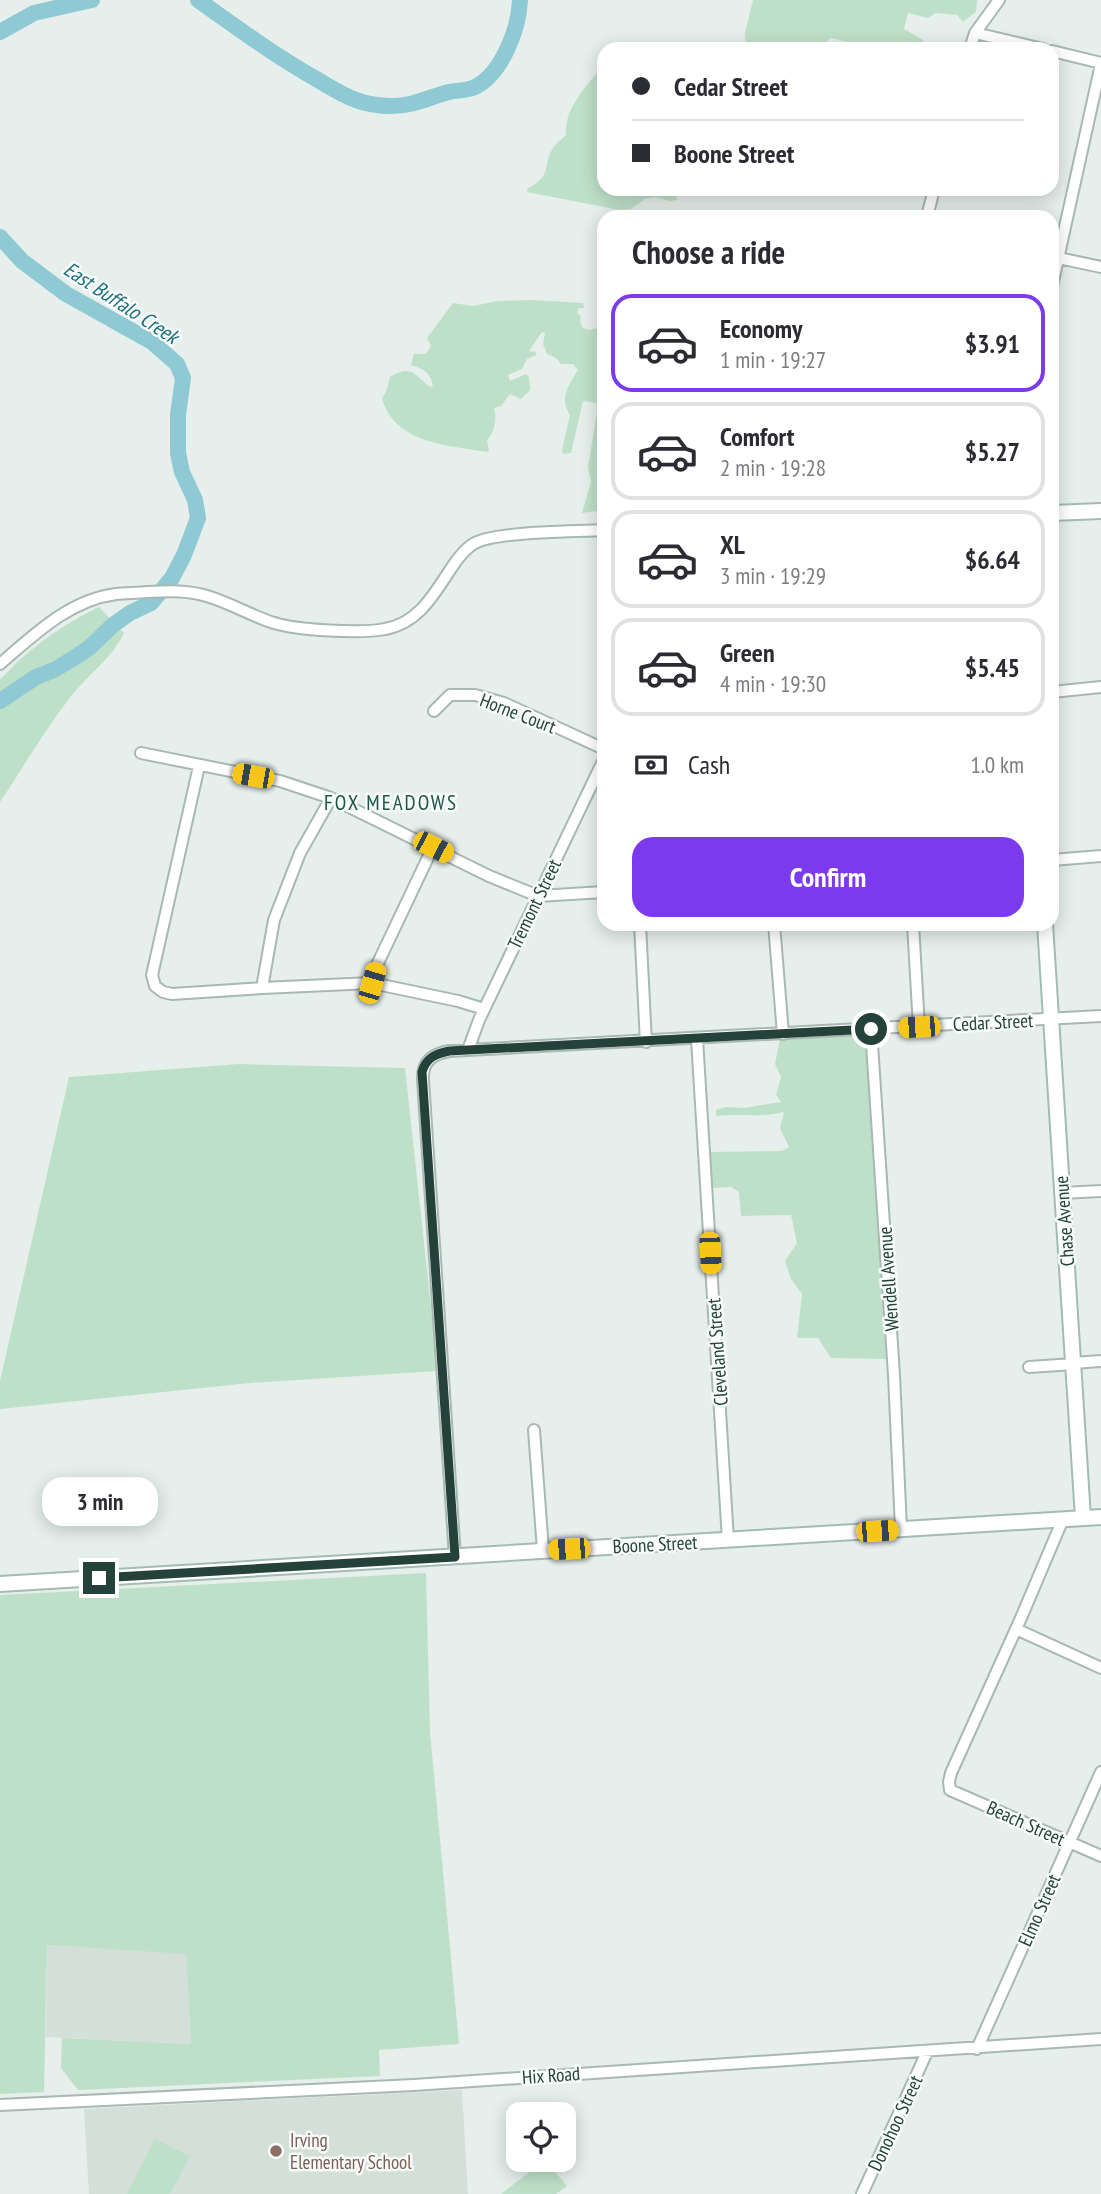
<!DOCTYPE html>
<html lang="en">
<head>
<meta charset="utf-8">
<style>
  :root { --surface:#fff; --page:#f2f2f3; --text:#2b2b33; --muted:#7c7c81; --line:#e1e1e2; --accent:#7c3aed }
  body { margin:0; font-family:"PT Sans Narrow",sans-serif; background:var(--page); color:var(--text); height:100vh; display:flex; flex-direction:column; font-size:26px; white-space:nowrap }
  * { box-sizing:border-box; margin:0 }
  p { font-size:23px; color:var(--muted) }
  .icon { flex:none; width:38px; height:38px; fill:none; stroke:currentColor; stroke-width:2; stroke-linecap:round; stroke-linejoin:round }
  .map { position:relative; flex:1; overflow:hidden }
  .panel { position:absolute; left:597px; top:210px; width:462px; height:721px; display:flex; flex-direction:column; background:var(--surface); border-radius:21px; box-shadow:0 4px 18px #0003 }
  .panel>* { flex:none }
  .guide { position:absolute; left:597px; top:42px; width:462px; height:154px; border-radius:21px; box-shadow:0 4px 18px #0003; display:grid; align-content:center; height:154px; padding:0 35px; background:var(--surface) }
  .tools { position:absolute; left:506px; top:2102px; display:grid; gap:14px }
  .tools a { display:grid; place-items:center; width:70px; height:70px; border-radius:14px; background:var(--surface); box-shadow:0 4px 18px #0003; font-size:35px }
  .end { position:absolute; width:32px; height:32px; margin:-16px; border:9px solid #24423a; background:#fff; box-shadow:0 0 0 4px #fff }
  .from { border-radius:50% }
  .bubble { position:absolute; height:49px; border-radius:21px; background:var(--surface); box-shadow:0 4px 18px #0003; font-size:23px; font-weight:600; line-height:49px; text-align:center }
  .car { position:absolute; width:21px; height:42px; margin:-21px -10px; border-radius:9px; box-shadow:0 0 5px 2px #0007; background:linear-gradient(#f5c518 24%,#345 0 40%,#f5c518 0 76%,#345 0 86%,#f5c518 0) }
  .guide b { display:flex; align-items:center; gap:24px; height:66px; font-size:26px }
  .guide b+b { border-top:2px solid var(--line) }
  .guide i { width:18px; height:18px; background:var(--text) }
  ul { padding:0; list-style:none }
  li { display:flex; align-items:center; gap:21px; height:98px; margin:0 14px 10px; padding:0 21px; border:4px solid var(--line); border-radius:21px }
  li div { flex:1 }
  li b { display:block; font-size:26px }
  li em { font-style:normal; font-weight:600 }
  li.selected { border-color:var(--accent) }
  li>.icon { width:63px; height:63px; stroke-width:1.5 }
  h2 { padding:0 35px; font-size:32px; line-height:84px }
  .pay { display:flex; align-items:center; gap:18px; height:77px; padding:0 35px; font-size:26px }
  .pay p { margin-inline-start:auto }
  .primary-button { display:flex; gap:14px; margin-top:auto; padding:14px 35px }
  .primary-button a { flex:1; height:80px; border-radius:21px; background:var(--accent); color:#fff; font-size:28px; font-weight:600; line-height:80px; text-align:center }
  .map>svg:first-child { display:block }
</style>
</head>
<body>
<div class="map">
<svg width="1101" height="2194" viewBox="0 0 1101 2194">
  <rect width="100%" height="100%" fill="#e6efeb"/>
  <path fill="#d4dfda" d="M47,1945L186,1953L191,2044L46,2037Z
    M462,2090L468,2194H89L84,2109Z"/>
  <path fill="#bfe0c8" d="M753,0H977L976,12L963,22L957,15L936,13L928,18L908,13L904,29L923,40L925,49H876L831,38L828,40L823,49H750L746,47L745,33Z
    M604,64V189H659L676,194L677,200L670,201L655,197L645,199L631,209L619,210L527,192L528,188C553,176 542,165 553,148C556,143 562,139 566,135C564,107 588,85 604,64Z
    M533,300L583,303L584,308H579L577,312L581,317L580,322L583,328L590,330L604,326V510L582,513L591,482L588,467L598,406L596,403L583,401L571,453L563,454L562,450L570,415C559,398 568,386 578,370L573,364H561L556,358L547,354L543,344L545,333L542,332L529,351L536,352V355L527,359L522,369L508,375L510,381L526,374L529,377L530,390L521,399L510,394L501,406L494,408C497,418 495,432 487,440L489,450L487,452C447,445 396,444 382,399L387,389L390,377C411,364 414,374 430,387L433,386C431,373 423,368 411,365L414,354H426L431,346L427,338L453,303L473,306L498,301Z
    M99,607L124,633C112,659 86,676 69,699C44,731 23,768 0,802V679C9,672 15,663 24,656C47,636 72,620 99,607Z
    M856,1033H861L867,1040L882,1260L886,1359L831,1358L818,1338H797L802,1294L791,1279L785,1261L797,1243L791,1215L741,1216L739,1192L731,1187L711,1188L709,1152L782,1151L789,1147L780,1128L784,1112C759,1118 741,1113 716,1116V1110L726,1107L744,1108L781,1102L776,1095L781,1077L775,1064L780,1039Z
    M238,1064L405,1068L438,1371L250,1383L0,1409V1381L69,1077Z
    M426,1573L430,1732L459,2044L379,2050L380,2076L78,2090L61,2068L62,2038L191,2044L186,1954L47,1945L44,2092L0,2094V1595Z
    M155,2139L190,2156L170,2194H127Z
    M545,2160L567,2186L556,2194H501Z"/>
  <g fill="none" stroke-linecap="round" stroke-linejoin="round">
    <path stroke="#8ec9d4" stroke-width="16" d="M198,0C237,28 276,56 318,80C330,87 342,95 356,100C366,104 381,106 392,106C414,106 429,97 449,92C458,90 466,91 475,87C502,74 519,28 520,0
      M0,32L34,13L92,0
      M0,237L22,261L66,294L152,342L177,364L183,378L178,415V453L182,472L195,500L198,518L184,555L172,578L151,603L130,613L113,625L89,648L74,658L54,670L36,677L0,701"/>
    <g stroke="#a8b8b2" stroke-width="14">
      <path id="street" d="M975,33L1043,49
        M970,49L975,33L999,0
        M1052,51L1101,63
        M927,217L934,189
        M1054,257L1101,267
        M1052,286L1101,64
        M0,664C34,635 69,600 116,594C126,593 137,593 147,592C169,591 189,590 210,597C232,604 252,616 274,623C297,630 360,634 385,629C419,623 434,594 452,567C458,558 464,550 473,544C494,531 575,532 604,530
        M1052,692L1101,687
        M434,711L450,695H475L504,703L604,749
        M141,753L280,781L331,798L489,876L538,896L604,892
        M199,766L152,975L155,986L163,992L172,994L262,988L372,983L458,1001L484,1009
        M1052,860L1101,856
        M640,924L646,1042
        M774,924L783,1034
        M913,924L919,1027
        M372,983L377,965L433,847
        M262,988L274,920L300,853L331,798
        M871,1029L894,1375L901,1529
        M697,1039L728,1540
        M468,1050L479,1020L604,759
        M1062,1193L1101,1191
        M1073,1363L1101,1361
        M1029,1367L1074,1364
        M534,1430L543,1550
        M1063,1519L1021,1618L951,1773L949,1782L950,1790L1101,1856
        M455,1557L423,1080C422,1062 432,1054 449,1051L1101,1016
        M1016,1629L1101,1668
        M977,2049L1101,1772
        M0,2105L414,2085L1101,2039
        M862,2194L927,2052"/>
    </g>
    <g stroke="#a4bbb3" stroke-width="18">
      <path id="secondary" d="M1052,513L1101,511
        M1045,924L1083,1518
        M0,1584L1101,1517"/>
    </g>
    <use href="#street" stroke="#fff" stroke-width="10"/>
    <use href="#secondary" stroke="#fff" stroke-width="14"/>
  </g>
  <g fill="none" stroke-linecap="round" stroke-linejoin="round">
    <path stroke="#24423a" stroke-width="9" d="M99,1578L455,1557L422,1072C426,1058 435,1054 449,1051L871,1029"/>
  </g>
  <circle fill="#8d6e63" stroke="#f7fbf9" stroke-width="2.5" cx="276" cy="2151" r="7"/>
  <g text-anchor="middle" stroke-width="5" stroke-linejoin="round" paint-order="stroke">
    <g font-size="19" fill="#24423a" stroke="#f7fbf9">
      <text transform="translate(518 713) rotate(21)" y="7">Horne Court</text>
      <text transform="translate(534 904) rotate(-64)" y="7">Tremont Street</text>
      <text transform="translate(993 1022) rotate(-3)" y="7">Cedar Street</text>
      <text transform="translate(1064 1221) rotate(-94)" y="7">Chase Avenue</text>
      <text transform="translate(888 1279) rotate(-94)" y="7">Wendell Avenue</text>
      <text transform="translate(717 1352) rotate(-94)" y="7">Cleveland Street</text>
      <text transform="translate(655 1544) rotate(-3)" y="7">Boone Street</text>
      <text transform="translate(1026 1823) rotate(24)" y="7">Beach Street</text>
      <text transform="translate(1039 1910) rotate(-66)" y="7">Elmo Street</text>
      <text transform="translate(551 2075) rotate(-4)" y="7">Hix Road</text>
      <text transform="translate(895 2123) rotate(-65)" y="7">Donohoo Street</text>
    </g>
    <g font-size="19" fill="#785e54" stroke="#f7fbf9" text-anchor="start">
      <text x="290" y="2147">Irving<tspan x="290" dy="22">Elementary School</tspan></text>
    </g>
    <g font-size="21" font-style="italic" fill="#1c6f80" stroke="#f7fbf9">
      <text transform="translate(121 303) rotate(33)" y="7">East Buffalo Creek</text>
    </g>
    <g font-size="21" letter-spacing="2" fill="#1f5548" stroke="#f7fbf9">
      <text x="391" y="810">FOX MEADOWS</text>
    </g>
  </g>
</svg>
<div class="tools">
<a><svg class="icon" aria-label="locate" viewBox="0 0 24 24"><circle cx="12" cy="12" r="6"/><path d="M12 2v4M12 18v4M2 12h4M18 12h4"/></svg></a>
</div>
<i class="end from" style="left:871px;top:1029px"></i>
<i class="end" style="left:99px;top:1578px"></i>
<div class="bubble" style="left:42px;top:1477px;width:116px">3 min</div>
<i class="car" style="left:253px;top:776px;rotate:280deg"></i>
<i class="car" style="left:433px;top:847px;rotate:117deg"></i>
<i class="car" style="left:372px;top:983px;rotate:16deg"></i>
<i class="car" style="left:919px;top:1027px;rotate:268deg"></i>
<i class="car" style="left:710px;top:1253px;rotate:177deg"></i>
<i class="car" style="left:877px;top:1531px;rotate:87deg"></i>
<i class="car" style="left:569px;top:1549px;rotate:267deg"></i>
<div class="guide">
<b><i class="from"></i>Cedar Street</b>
<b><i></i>Boone Street</b>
</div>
<section class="panel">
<h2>Choose a ride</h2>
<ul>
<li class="selected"><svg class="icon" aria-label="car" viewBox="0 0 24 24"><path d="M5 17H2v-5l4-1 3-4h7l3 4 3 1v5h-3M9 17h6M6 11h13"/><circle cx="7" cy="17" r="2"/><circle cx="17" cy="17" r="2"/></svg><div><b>Economy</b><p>1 min · 19:27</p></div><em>$3.91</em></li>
<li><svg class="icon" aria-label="car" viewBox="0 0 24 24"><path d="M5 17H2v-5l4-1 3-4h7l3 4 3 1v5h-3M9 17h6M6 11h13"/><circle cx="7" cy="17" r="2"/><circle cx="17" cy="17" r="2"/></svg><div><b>Comfort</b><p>2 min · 19:28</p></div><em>$5.27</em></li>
<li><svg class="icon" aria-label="car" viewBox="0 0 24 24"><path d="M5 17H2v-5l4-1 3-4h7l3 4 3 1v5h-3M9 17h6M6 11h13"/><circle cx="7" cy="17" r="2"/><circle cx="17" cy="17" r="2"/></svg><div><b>XL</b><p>3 min · 19:29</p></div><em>$6.64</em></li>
<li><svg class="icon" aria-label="car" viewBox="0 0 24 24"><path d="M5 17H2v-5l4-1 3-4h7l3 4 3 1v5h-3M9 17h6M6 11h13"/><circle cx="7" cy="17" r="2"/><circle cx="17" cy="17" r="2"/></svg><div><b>Green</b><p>4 min · 19:30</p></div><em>$5.45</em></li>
</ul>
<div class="pay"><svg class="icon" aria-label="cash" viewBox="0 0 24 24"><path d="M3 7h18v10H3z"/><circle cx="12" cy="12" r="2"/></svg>Cash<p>1.0 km</p></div>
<div class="primary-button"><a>Confirm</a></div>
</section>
</div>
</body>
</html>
